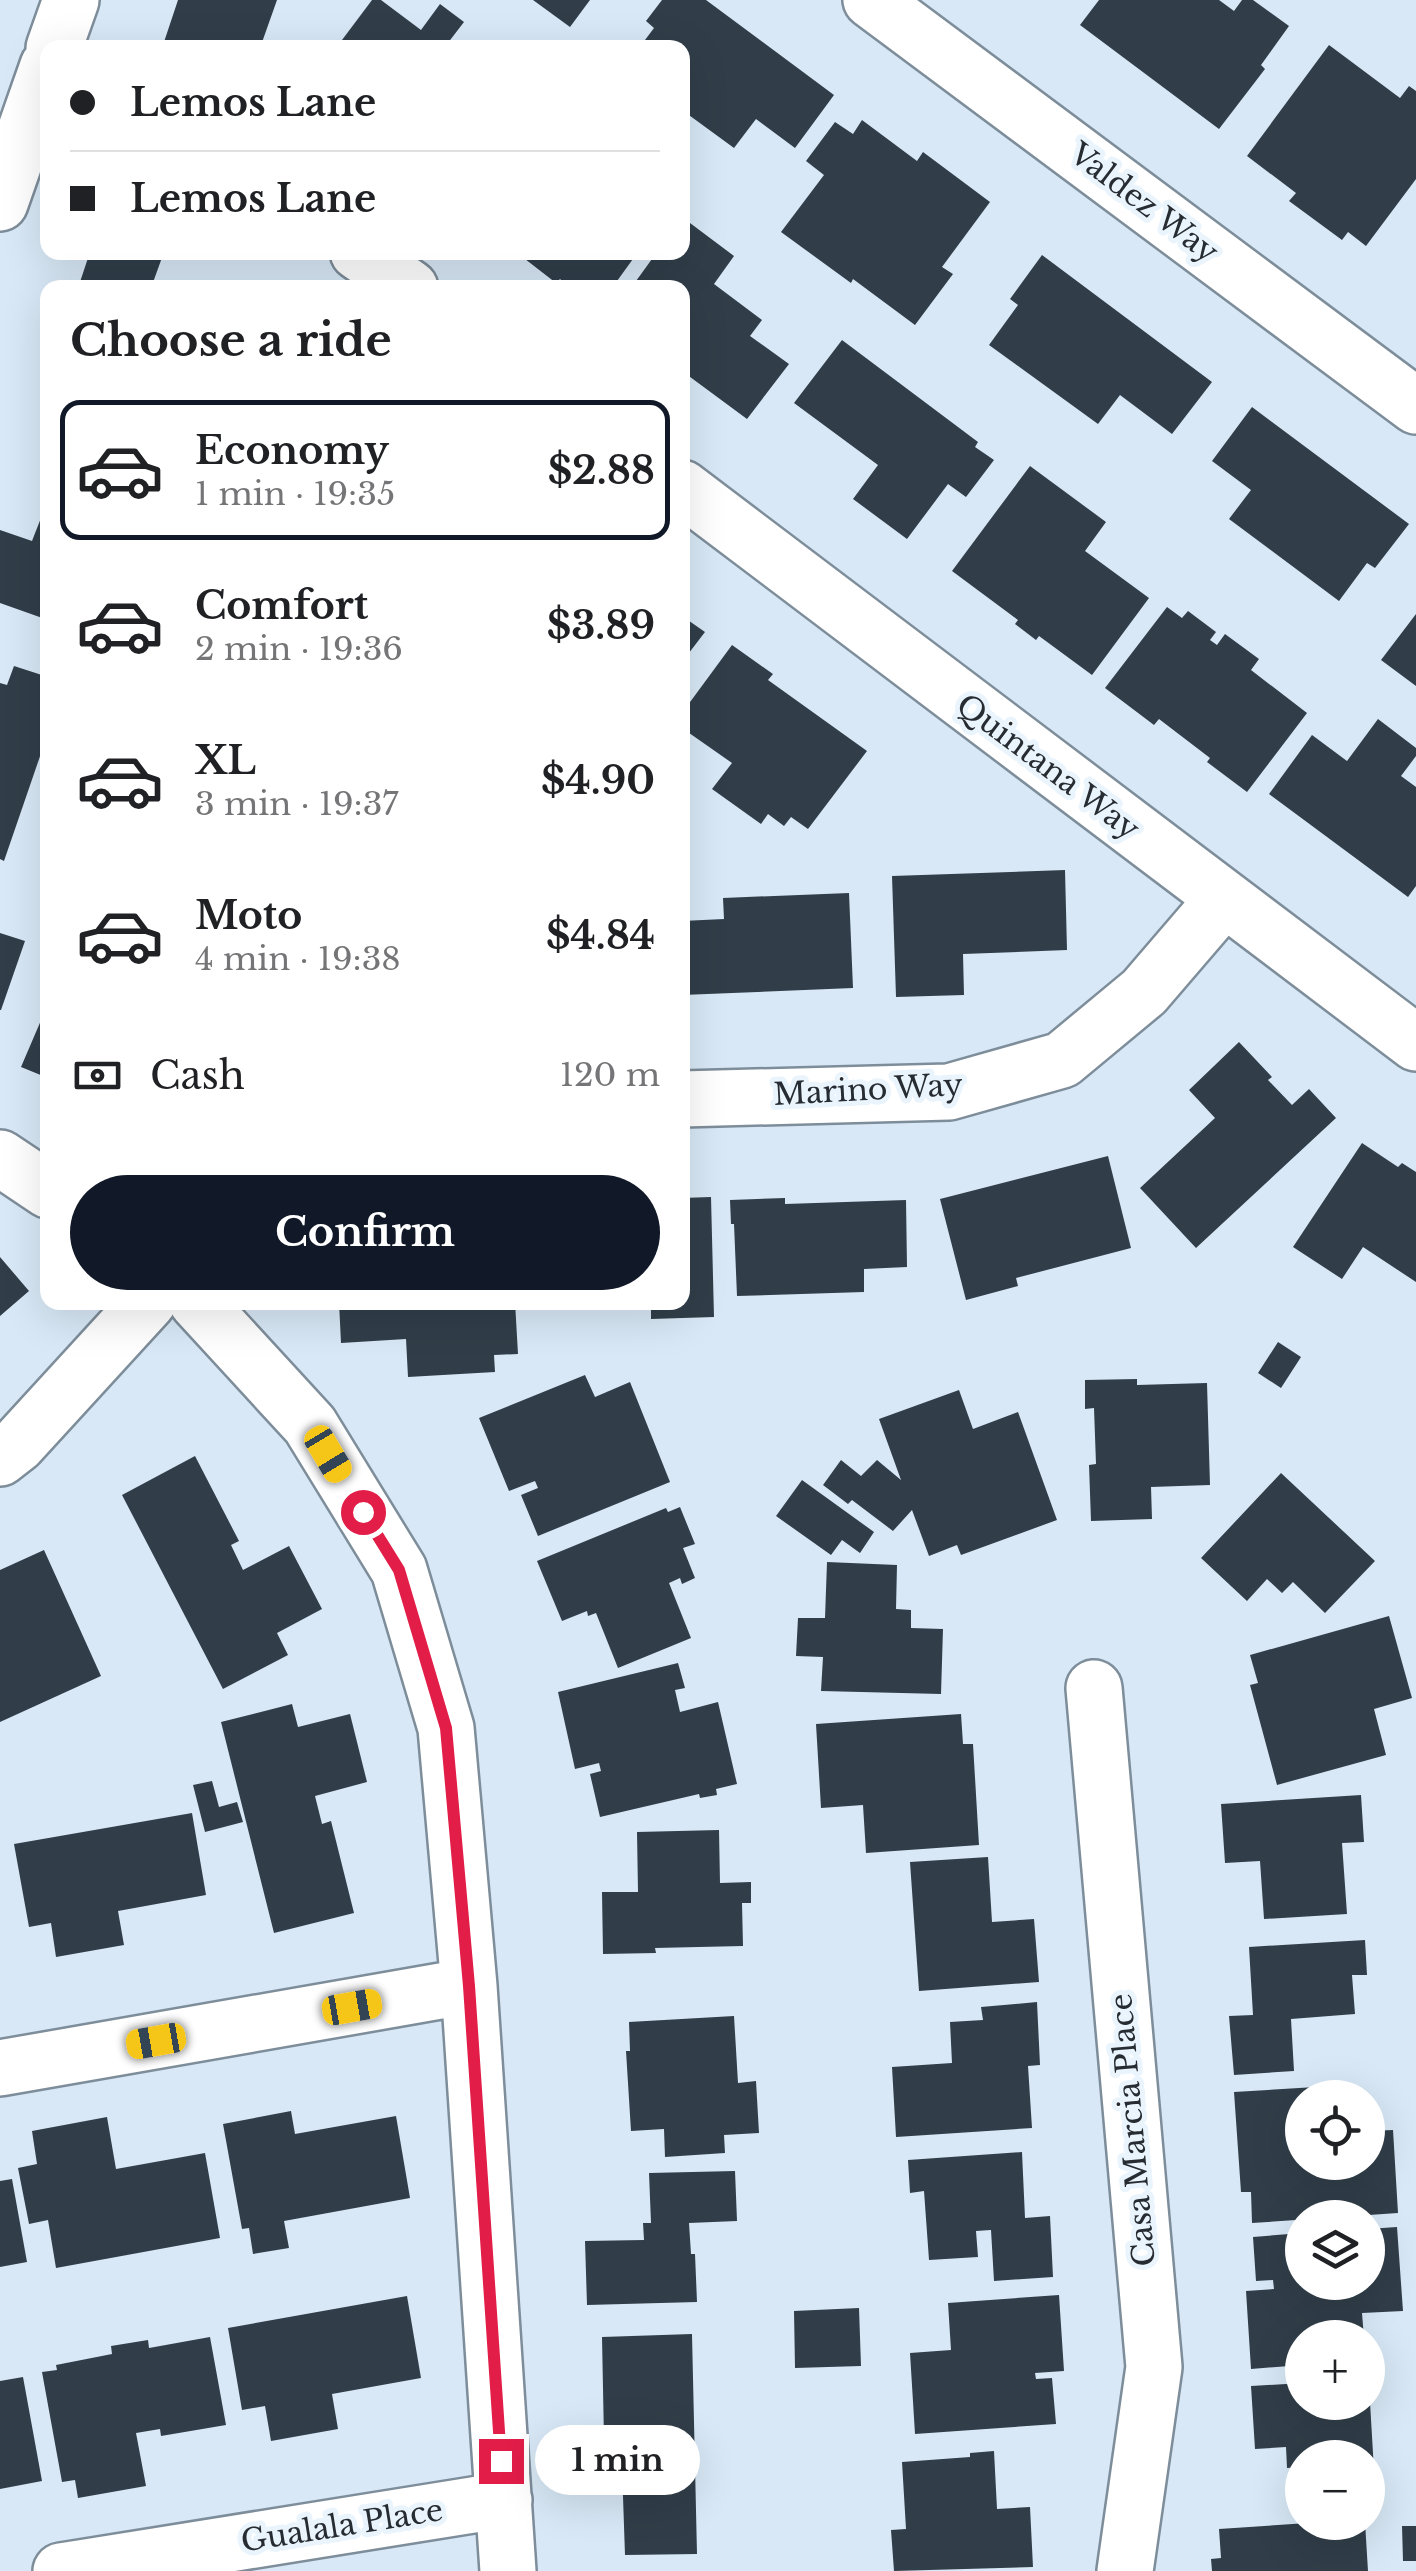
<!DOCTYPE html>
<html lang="en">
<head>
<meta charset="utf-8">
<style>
  :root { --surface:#fff; --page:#f6f6f6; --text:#202124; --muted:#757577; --line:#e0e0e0; --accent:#111827 }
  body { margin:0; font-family:"Libre Baskerville",serif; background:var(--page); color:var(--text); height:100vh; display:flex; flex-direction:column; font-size:38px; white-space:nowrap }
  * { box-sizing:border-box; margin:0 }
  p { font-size:32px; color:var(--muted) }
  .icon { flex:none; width:55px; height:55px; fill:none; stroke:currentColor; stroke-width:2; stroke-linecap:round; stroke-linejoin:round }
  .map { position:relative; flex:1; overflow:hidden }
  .drawer { position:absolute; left:40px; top:280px; width:650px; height:1030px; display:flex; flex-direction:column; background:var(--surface); border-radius:20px; box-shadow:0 10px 40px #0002 }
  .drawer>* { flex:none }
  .hud { position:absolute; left:40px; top:40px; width:650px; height:220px; border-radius:20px; box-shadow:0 10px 40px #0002; display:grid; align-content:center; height:220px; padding:0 30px; background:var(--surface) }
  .fabs { position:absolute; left:1285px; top:2080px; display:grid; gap:20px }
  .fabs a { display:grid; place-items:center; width:100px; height:100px; border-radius:50%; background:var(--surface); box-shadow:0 10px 40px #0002; font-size:50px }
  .end { position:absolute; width:45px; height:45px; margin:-22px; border:12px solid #e11d48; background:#fff; box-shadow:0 0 0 5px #fff }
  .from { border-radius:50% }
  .bubble { position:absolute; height:70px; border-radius:35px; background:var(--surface); box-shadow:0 10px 40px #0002; font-size:32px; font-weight:700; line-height:70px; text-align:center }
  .car { position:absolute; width:30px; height:60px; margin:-30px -15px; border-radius:12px; box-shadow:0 0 8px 2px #0007; background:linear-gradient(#f5c518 24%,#345 0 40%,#f5c518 0 76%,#345 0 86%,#f5c518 0) }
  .hud b { display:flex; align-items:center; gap:35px; height:95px; font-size:38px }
  .hud b+b { border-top:2px solid var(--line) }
  .hud i { width:25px; height:25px; background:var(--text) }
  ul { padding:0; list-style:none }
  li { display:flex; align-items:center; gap:30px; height:140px; margin:0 20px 15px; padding:0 10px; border:5px solid transparent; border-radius:20px }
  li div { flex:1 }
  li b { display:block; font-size:38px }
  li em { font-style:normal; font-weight:700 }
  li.on { border-color:var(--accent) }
  li>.icon { width:90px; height:90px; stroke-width:1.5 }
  h2 { padding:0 30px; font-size:45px; line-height:120px }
  .pay { display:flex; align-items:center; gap:25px; height:110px; padding:0 30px; font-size:38px }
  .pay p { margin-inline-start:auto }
  .action { display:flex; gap:20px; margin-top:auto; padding:20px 30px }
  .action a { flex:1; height:115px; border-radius:60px; background:var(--accent); color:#fff; font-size:40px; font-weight:700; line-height:115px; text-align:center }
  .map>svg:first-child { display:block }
</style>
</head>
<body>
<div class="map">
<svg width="1416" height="2571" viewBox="0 0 1416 2571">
  <rect width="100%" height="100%" fill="#d8e8f6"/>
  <path fill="#313e49" d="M178,0H277L260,48L235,41L232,48H162Z
    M372,0H381L421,30L440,4L464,22L444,48H336Z
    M533,0H590L570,27Z
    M662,0H706L834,95L795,148L756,119L734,148L682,110V48H639L654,28L646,21Z
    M1099,0H1219L1234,11L1242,0H1253L1289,26L1261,65L1265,69L1219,129L1080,25Z
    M1329,45L1400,98L1409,86L1416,91V179L1366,246L1348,232L1342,240L1289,201L1296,193L1247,156Z
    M862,120L917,161L923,152L990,202L942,267L953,274L915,325L853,279L851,283L781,232L824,175L806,161L835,122L853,134Z
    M682,217L734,256L714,284L762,320L750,336L789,364L747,419L682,371V288H631L657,252H682Z
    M90,252H164L151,288H78Z
    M516,252H638L612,288H570L560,279L556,283Z
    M1042,255L1212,382L1172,434L1120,395L1098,424L989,345L1018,305L1010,299Z
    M842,340L978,442L975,447L994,460L966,497L948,484L907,539L853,499L878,465L794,403Z
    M1252,407L1409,524L1375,568L1367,563L1339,601L1229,519L1251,490L1212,461Z
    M1030,466L1106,522L1085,551L1149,598L1092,675L1039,636L1036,640L1015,624L1018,620L952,571Z
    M48,500V620L0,603V530L32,541Z
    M1167,607L1182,618L1188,611L1216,632L1210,640L1217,645L1225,634L1259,659L1251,670L1307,713L1247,792L1207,762L1210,758L1159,719L1154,725L1105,688Z
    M1416,614V686L1381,660Z
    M682,616L705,632L682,662Z
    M732,645L773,674L768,680L867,751L808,829L791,817L784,826L768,814L761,824L712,789L732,763L682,728V713Z
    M14,666L48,677V733L4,861L0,859V683L7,685Z
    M1378,719L1416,748V756L1401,776L1416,787V886L1408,897L1269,794L1312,735L1347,761Z
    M1065,870L1067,950L963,954L964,995L896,997L892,876Z
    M849,893L853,988L682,995V921L724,919L723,898Z
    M0,933L25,941L1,1010H0Z
    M42,1018L48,1022V1078L21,1067Z
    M1239,1042L1272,1077L1268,1080L1292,1105L1309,1089L1336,1118L1196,1248L1140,1188L1215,1118L1189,1090Z
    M1362,1143L1398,1167L1402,1163L1416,1172V1282L1363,1247L1342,1279L1293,1247Z
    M1108,1156L1131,1248L1016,1278L1018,1286L966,1300L940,1199Z
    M711,1197L714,1317L651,1319V1302H682V1198Z
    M785,1198V1204L906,1200L907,1267L864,1269V1292L737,1296L734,1224H731L730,1200Z
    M0,1257L29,1291L0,1316Z
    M339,1302H515L518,1354L494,1355L495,1372L408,1377L406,1339L341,1343Z
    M1278,1342L1301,1357L1281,1388L1258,1373Z
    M585,1375L595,1397L630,1382L670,1482L538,1536L521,1495L538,1488L535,1481L509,1491L479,1418Z
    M1137,1379V1385L1207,1383L1210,1485L1151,1487L1152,1519L1091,1521L1089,1465L1096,1464L1094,1408L1085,1409V1380Z
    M959,1390L973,1429L1018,1412L1057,1520L961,1555L957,1545L929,1556L912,1510L893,1531L852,1500L848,1504L823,1485L841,1460L861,1476L877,1460L901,1480L879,1419Z
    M195,1456L239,1541L231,1545L243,1570L289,1546L322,1609L277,1633L288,1655L223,1689L122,1495Z
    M1281,1473L1375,1561L1325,1613L1293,1582L1282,1593L1267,1579L1247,1601L1201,1558Z
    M802,1480L874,1532L860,1553L842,1540L831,1555L776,1516Z
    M680,1507L695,1544L683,1548L695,1578L682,1584L680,1578L669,1583L691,1638L618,1668L596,1613L588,1616L587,1611L562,1621L537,1561L666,1508L668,1512Z
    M44,1550L101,1676L0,1722V1570Z
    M827,1562L897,1565L896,1609L911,1610V1628L943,1629L941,1694L821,1691L823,1657L796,1656L798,1618H825Z
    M1389,1616L1412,1698L1374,1709L1386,1755L1277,1785L1250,1685L1258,1683L1250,1655Z
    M678,1663L685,1688L675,1690L680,1712L718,1702L737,1784L716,1789L717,1795L700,1798L699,1794L600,1817L590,1774L601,1771L599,1763L575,1769L558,1692Z
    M292,1704L298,1727L350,1714L367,1782L315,1796L322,1824L331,1821L354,1913L274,1933L221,1722Z
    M961,1714L963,1744H973L979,1845L866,1853L863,1805L821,1808L816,1724Z
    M212,1781L219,1807L237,1802L243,1822L205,1832L193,1785Z
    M1361,1795L1364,1842L1342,1843L1347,1914L1264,1919L1260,1861L1225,1863L1221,1804Z
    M192,1813L206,1895L118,1911L124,1945L56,1957L51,1923L29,1927L14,1844Z
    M719,1830L720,1883L751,1882V1903H742L743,1946L655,1948L656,1953L603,1954L602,1892H638L637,1832Z
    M988,1857L992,1922L1034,1919L1039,1982L919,1991L910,1862Z
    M1365,1940L1367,1975H1352L1355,2014L1291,2019L1294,2071L1234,2075L1229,2016L1253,2015L1249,1947Z
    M1037,2002L1040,2065L1028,2066L1032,2128L896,2137L892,2067L952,2063L950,2022L983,2020L981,2007Z
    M734,2016L738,2083L756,2081L759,2133L724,2135L725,2153L665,2157L664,2129L631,2131L626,2051H630L629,2022Z
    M1349,2085V2098H1302V2162H1368V2131L1393,2130L1398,2213L1252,2223L1251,2192H1241L1234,2092Z
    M291,2111L295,2134L396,2116L410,2198L284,2221L289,2248L253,2254L249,2228L242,2229L223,2124Z
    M107,2117L116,2169L205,2153L220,2238L56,2268L48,2220L29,2224L18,2168L37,2164L32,2131Z
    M1022,2152L1025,2218L1050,2216L1053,2277L994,2281L991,2230L976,2231L978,2257L929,2260L924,2191L910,2193L908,2160Z
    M735,2171L737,2221L689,2223L691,2254H695L697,2302L587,2305L585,2241L644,2240L643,2223H651L649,2173Z
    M12,2179L27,2262L0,2267V2181Z
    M1397,2227L1403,2311L1362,2313L1364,2338H1302V2365L1251,2369L1246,2291L1274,2289L1273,2280L1256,2281L1253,2237L1302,2233V2282H1368V2229Z
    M1059,2295L1064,2371L1035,2373L1036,2379L1052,2378L1056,2424L915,2434L910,2353L951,2350L948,2303Z
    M407,2296L421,2378L332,2394L338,2429L271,2441L265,2406L242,2410L228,2328Z
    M859,2308L861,2366L795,2368L794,2311Z
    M692,2334L697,2554L625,2555L622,2467L647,2466L646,2439L604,2440L602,2337Z
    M210,2337L226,2425L161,2436L160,2429L136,2433L146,2486L78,2498L75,2480L62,2482L42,2372L57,2370L56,2365L112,2354L111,2346L148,2340L149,2348Z
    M23,2377L42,2481L0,2489V2381Z
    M1302,2383V2402H1370L1376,2505L1368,2506V2458H1302V2467L1287,2468L1286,2447L1255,2449L1251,2386Z
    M994,2451L997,2509L1030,2507L1033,2567L894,2571L891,2530L906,2529L902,2462L970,2457V2453Z
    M1323,2522H1365L1368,2571H1212L1211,2559L1221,2558L1219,2529Z
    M1402,2526H1416V2561H1403Z"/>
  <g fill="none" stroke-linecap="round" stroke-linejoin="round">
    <g stroke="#7e8d9a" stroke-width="60">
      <path id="street" d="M871,0L1416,406
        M54,48L71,0
        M0,203L48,66
        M358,252L410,288
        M682,488L1416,1043
        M682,1099L949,1092L1062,1060L1144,992L1223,900
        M0,1158L48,1190
        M197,1302L310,1425L399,1570L446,1728L469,1986L508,2571
        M0,1458L18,1444L148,1302
        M1094,1688L1154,2367L1125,2571
        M0,2068L469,1986
        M61,2571L504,2500"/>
    </g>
    <use href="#street" stroke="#fff" stroke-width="55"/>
  </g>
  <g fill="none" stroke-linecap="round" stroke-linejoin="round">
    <path stroke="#e11d48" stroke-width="12" d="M363,1512L399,1570L446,1728L469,1986L501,2461"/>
  </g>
  <g text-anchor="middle" stroke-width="10" stroke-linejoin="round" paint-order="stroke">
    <g font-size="30" fill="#262c31" stroke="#eaf4fd">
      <text transform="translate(1144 203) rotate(37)" y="10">Valdez Way</text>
      <text transform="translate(1048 767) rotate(37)" y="10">Quintana Way</text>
      <text transform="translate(868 1090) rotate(-3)" y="10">Marino Way</text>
      <text transform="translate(1133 2130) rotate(-95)" y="10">Casa Marcia Place</text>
      <text transform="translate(342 2526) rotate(-9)" y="10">Gualala Place</text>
    </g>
  </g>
</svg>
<div class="fabs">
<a><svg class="icon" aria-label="locate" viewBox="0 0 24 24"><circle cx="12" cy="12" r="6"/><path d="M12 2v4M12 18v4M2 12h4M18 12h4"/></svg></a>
<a><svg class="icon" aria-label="layers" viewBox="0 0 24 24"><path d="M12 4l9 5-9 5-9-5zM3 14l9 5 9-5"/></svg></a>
<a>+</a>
<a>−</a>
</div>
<i class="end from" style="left:363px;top:1512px"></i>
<i class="end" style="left:501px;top:2461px"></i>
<div class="bubble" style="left:535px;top:2425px;width:165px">1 min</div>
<i class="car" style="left:328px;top:1454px;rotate:149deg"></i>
<i class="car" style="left:352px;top:2007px;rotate:80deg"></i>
<i class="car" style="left:156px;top:2041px;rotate:260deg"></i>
<div class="hud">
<b><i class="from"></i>Lemos Lane</b>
<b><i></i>Lemos Lane</b>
</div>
<section class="drawer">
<h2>Choose a ride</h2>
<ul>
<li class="on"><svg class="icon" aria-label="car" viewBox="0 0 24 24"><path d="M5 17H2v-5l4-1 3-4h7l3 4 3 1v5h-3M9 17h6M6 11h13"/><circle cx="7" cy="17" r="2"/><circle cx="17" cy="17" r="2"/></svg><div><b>Economy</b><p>1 min · 19:35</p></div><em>$2.88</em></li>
<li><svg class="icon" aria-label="car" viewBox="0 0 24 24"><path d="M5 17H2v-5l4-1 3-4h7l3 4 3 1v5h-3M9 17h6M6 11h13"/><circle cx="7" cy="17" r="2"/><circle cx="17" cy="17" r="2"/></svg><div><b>Comfort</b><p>2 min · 19:36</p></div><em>$3.89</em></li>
<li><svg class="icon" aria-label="car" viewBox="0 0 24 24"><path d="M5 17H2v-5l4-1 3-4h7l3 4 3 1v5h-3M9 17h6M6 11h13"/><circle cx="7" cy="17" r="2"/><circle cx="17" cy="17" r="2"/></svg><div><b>XL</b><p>3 min · 19:37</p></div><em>$4.90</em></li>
<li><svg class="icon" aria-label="car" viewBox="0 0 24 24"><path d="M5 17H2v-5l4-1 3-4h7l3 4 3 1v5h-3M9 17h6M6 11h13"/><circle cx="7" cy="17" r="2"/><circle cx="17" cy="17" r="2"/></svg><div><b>Moto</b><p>4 min · 19:38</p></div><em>$4.84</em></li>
</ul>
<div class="pay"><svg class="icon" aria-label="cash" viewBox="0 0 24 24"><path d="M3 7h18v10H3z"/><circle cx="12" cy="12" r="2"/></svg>Cash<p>120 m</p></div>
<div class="action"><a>Confirm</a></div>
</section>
</div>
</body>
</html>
